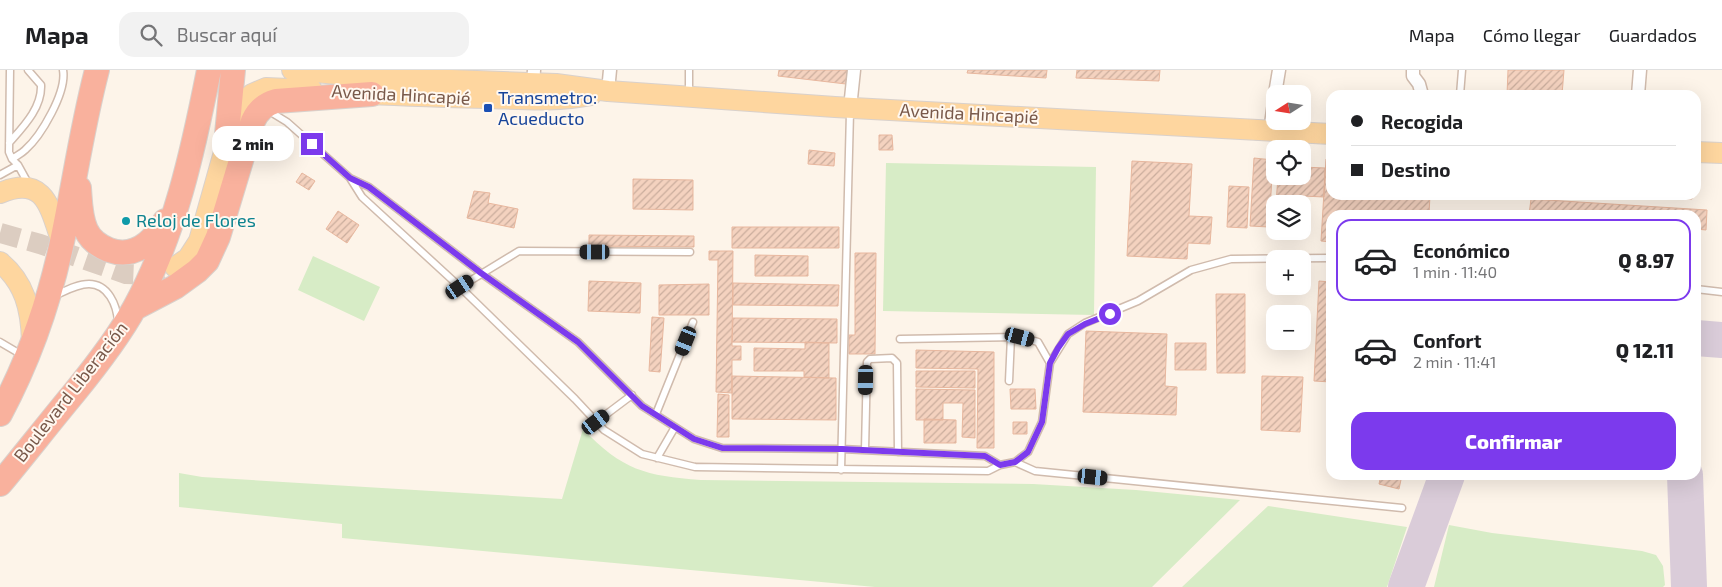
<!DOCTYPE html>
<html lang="es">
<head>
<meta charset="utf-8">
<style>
  :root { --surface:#fff; --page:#f2f2f2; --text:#202124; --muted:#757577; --line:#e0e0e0; --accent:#7c3aed }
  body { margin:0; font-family:"Exo 2",sans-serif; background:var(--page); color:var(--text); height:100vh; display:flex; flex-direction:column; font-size:19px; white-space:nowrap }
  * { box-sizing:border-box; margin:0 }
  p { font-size:16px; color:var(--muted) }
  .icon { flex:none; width:28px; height:28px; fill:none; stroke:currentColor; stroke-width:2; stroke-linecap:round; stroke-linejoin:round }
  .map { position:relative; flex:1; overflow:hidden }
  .panel { position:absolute; left:1326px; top:140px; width:375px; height:270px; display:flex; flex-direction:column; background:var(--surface); border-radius:15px; box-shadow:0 5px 20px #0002 }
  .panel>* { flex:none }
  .banner { position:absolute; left:1326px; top:20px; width:375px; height:110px; border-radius:15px; box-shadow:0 5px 20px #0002; display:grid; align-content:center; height:110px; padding:0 25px; background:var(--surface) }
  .needle { width:32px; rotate:258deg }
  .controls { position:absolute; left:1266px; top:15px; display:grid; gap:10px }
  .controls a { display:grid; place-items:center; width:45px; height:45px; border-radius:10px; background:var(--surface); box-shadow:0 5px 20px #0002; font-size:25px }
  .end { position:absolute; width:22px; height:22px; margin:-11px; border:6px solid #7c3aed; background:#fff; box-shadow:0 0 0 2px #fff }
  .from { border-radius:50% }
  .bubble { position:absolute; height:35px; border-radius:15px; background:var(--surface); box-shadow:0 5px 20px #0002; font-size:16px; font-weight:800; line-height:35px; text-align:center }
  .car { position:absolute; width:15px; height:30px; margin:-15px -8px; border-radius:6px; box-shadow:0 0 4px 1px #0007; background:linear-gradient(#222 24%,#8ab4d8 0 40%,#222 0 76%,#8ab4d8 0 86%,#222 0) }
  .banner b { display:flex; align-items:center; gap:18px; height:48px; font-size:19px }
  .banner b+b { border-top:1px solid var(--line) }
  .banner i { width:12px; height:12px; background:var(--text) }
  ul { padding:9px 0 0; list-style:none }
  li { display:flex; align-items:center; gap:15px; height:82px; margin:0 10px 8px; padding:0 15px; border:2px solid transparent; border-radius:15px }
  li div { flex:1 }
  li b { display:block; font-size:19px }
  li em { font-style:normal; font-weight:800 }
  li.current { border-color:var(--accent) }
  li>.icon { width:45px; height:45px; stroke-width:1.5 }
  .button { display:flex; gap:10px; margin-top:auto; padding:10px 25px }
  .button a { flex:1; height:58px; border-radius:15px; background:var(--accent); color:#fff; font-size:20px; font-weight:800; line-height:58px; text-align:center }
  header { display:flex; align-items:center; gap:30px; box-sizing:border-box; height:70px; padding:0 25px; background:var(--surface); border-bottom:1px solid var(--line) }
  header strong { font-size:24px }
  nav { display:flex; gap:28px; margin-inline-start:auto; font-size:18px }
  .search { width:350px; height:45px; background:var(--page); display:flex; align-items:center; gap:12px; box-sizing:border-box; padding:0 18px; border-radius:15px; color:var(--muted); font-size:19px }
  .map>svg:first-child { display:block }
</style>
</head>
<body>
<header>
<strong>Mapa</strong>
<div class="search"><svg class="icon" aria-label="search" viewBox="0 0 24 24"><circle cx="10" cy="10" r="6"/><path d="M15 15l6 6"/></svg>Buscar aquí</div>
<nav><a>Mapa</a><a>Cómo llegar</a><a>Guardados</a></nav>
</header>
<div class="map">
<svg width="1722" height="517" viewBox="0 0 1722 517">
  <defs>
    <pattern id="building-hatch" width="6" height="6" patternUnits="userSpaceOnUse" patternTransform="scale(1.25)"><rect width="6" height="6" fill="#f4d2bf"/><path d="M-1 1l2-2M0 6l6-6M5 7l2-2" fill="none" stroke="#caad9d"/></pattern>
  </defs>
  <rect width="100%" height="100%" fill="#fdf4e9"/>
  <path fill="#d7ecc6" d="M886,93L1096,97L1094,245L883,241Z
    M313,186L380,217L364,251L298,220Z
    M583,359C622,400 646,406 701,410L1033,414L1136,420L1240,430L1152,517H875L342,468V454L179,437V403L202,407L562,429Z
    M1268,436L1407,457L1387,517H1182Z
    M1449,455L1492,463L1642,481L1656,485L1663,496L1665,515L1663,517H1434Z"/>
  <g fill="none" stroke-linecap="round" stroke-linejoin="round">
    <path stroke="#daccd9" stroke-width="36" d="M1696,268L1722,270
      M1685,405L1689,517
      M1406,517L1447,405"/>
  </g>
  <path fill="url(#building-hatch)" stroke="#e8b79e" d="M779,0H847L846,14L778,6Z
    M968,0H1047L1046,8L967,3Z
    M1077,0H1160L1159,11L1076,8Z
    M1508,0H1564L1562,25H1507Z
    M879,65H892L893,80H879Z
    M809,80L835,83L834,96L808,94Z
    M1254,88L1273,90L1269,157L1250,156Z
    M1326,89L1331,90V125H1430L1429,145H1331V172L1321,171Z
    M1132,91L1192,94L1189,146L1212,147L1210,174L1188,173L1187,189L1127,186Z
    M1302,97L1325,98L1324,127L1303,126L1302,135V134H1276L1278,106H1302Z
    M302,103L315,111L309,120L296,112Z
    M633,109L693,110V140L633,139Z
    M1229,116L1249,117L1247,158L1227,157Z
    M474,121L490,123L488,133L518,139L514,158L467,148Z
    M1494,125H1529V127Z
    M1529,125H1562L1561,129L1529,127Z
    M1644,125H1692V129L1644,127Z
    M1531,129L1707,140L1706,160L1696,159V145H1529Z
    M338,141L359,155L347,173L326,159Z
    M732,157H839V178H732Z
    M589,165L694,166V177L589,176Z
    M709,181H733L732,276H741V290H732V323L716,322L718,190H709Z
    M855,183H876L875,284H849V265H855Z
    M755,185L808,186V206H755Z
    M589,211L641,213L640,243L588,241Z
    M1319,211L1331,212V312L1314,311Z
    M733,213L839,215L838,236L733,235Z
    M709,214V245H659V215Z
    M1216,224H1245V303H1217Z
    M652,247L664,248L660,302L649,301Z
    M733,248L837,249V273L732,272Z
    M1086,261L1167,264L1165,316L1177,317L1176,345L1083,342Z
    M805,272L829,273V308L804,307V301H754V278L805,279Z
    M1175,273H1206V300H1175Z
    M916,280L994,282V378H977L978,299L916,298Z
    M916,301H975V318L916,317Z
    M732,306L836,308V350L732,349Z
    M1262,306L1303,307L1300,362L1261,360Z
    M916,319L975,320V368L962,367L963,333H943V350H916Z
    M1010,319H1035L1036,339H1011Z
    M718,324L729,325V367H717Z
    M924,349L956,350V373H924Z
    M1013,352H1027V364H1013Z
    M1381,405H1402L1399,419L1379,414Z"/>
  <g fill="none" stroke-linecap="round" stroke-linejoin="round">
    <path stroke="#dccdc1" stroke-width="20" stroke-dasharray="20 10" stroke-linecap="butt" d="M0,163L40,174L126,204L150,205L175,197"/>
    <g stroke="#d0bbad" stroke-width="9">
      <path id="lane" d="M689,0V23
        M1460,25L1462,0
        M269,41L287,52L350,108L369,117L481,203L578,272L642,336L694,369L722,378L842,379L985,386L1000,395
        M9,73C23,57 42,38 41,15L28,0
        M12,89C16,86 21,84 25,80C41,66 67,22 63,0
        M18,95L29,115
        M0,105L18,95L12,89L9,82L10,0
        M350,108L362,127L460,217L575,329L604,360L642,384L695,397L988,401L1000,395L1015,392L1028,382L1042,352L1050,293L1068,264L1085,253L1138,231L1191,200L1231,189L1331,188
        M460,217L519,181L690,182
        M1696,219L1722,222
        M54,226C65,221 77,214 89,214C108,214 117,235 118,252
        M900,269L1020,267L1038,272L1050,293
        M0,272L22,285
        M1009,311L1011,267
        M656,344L693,252
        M596,352L632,325
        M865,380L867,292L870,289L892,288L897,293L898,382
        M657,388L675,357
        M1015,392L1035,401L1402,438
        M841,400L850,42"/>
    </g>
    <g stroke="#d0bbad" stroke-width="15">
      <path id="street" d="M1413,0V6L1419,14L1422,25
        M533,13L534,0
        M608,21L610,0
        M1275,24L1279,0
        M1638,25L1640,0
        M850,38L854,0
        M1270,61L1275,26"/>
    </g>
    <g stroke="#d9d1cc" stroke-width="22">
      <path id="primary" d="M292,0L372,7L556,14L608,21L835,37L1331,64
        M356,23C400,26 444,27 487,28C522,29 557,32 591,25
        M1696,82L1722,83
        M0,123C45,104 50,138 62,173
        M0,192C25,213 31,239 32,271
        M175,197L188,188L199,171L226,75L237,44L244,31L252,24L266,18L312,20"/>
    </g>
    <g stroke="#d9d1cc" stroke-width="26">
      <path id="highway" d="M226,75L233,0
        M79,118C80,131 80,147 86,160C90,169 99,176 109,180C134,189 153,172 165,151
        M135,238L175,217L197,201L207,191L218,167L253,51C258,40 265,34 276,31L372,24
        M0,344C30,288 49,233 62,172C74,115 82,57 97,0
        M0,414C25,384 49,353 74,323C96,296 118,268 135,237C175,164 193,81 209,0"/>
    </g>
    <use href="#lane" stroke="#fff" stroke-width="6"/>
    <use href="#street" stroke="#fff" stroke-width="12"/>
    <use href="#primary" stroke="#fed69f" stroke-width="20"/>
    <use href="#highway" stroke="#f9b19d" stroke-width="24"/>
  </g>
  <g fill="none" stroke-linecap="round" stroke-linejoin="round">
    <path stroke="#7c3aed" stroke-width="6" d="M312,74L350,108L369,117L481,203L578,272L642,336L694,369L722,378L842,379L985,386L1000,395L1015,392L1028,382L1042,352L1050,293L1058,278L1068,264L1085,254L1110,244"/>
  </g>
  <rect fill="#1a4fb4" stroke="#fff8f0" stroke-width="2" x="483" y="33" width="10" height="10" rx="2.5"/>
  <circle fill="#0f9aa8" stroke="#fff8f0" stroke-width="2" cx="126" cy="151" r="5"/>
  <g text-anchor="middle" stroke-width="4" stroke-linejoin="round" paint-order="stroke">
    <g font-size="18" fill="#79594a" stroke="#fff8f0">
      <text transform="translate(401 25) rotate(3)" y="6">Avenida Hincapié</text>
      <text transform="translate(969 44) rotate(3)" y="6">Avenida Hincapié</text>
      <text transform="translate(71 322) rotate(-52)" y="6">Boulevard Liberación</text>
    </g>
    <g font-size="18" fill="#164399" stroke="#fff8f0" text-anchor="start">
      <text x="498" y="34">Transmetro:<tspan x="498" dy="21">Acueducto</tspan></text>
    </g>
    <g font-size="18" fill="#0d838f" stroke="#fff8f0" text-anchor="start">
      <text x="136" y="157">Reloj de Flores</text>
    </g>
  </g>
</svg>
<div class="controls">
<a><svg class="needle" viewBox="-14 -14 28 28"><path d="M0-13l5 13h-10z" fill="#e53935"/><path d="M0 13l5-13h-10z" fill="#757577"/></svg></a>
<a><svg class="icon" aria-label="locate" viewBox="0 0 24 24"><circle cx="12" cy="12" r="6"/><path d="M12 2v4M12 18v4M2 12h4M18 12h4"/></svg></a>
<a><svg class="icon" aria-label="layers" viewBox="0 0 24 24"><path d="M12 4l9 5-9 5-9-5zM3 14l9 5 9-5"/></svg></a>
<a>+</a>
<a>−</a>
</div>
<i class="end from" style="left:1110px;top:244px"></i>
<i class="end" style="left:312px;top:74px"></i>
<div class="bubble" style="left:212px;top:56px;width:82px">2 min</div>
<i class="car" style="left:595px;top:182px;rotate:270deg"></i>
<i class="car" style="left:460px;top:217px;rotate:56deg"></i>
<i class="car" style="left:1020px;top:267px;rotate:105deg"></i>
<i class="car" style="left:686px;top:271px;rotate:202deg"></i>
<i class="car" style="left:866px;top:310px;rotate:181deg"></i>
<i class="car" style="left:596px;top:352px;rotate:53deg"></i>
<i class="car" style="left:1093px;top:407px;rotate:96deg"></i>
<div class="banner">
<b><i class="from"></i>Recogida</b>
<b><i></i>Destino</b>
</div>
<section class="panel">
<ul>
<li class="current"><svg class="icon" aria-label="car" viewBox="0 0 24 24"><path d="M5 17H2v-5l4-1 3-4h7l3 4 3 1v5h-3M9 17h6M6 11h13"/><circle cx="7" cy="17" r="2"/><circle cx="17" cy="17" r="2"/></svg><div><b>Económico</b><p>1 min · 11:40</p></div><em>Q 8.97</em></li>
<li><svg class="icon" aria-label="car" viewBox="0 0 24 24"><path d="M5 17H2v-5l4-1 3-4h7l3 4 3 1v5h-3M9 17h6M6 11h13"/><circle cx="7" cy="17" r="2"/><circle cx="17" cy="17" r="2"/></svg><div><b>Confort</b><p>2 min · 11:41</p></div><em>Q 12.11</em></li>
</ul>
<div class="button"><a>Confirmar</a></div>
</section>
</div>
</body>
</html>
